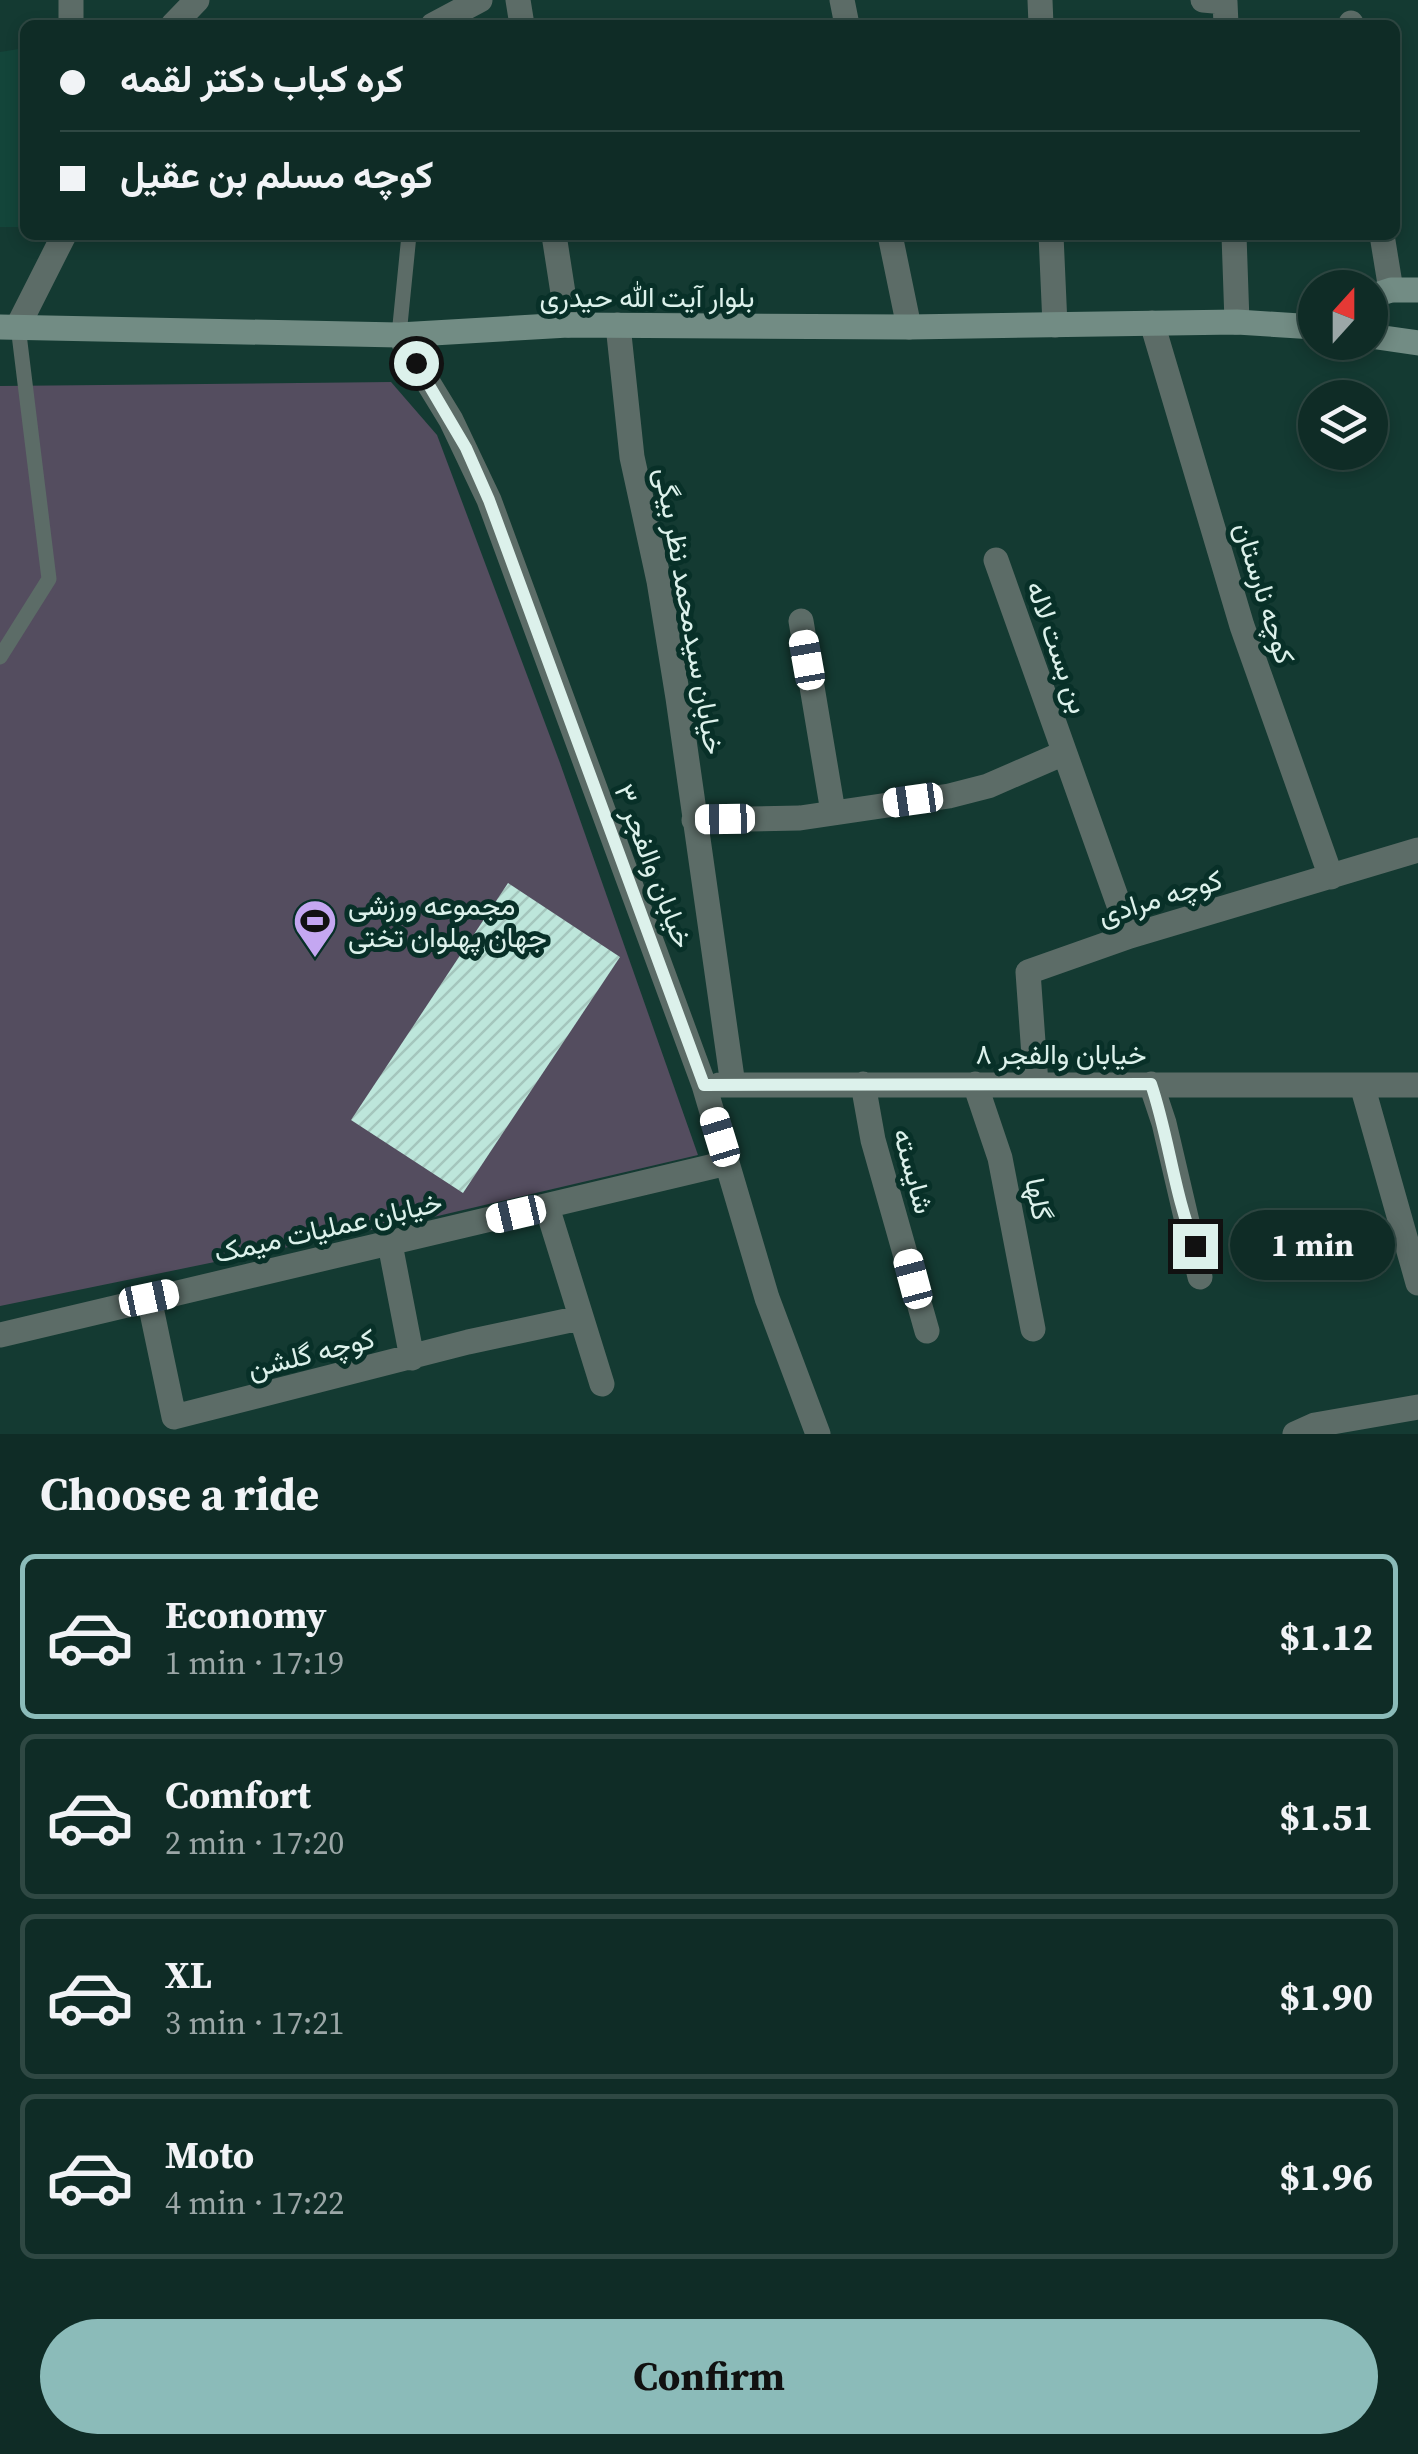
<!DOCTYPE html>
<html lang="en">
<head>
<meta charset="utf-8">
<style>
  :root { --surface:#0f2c26; --page:#1d3832; --text:#f1f3f6; --muted:#9ba7a7; --line:#2f4843; --accent:#8bbbb9 }
  body { margin:0; font-family:"Source Serif 4",Vazirmatn,serif; background:var(--page); color:var(--text); height:100vh; display:flex; flex-direction:column; font-size:38px; white-space:nowrap }
  * { box-sizing:border-box; margin:0 }
  p { font-size:32px; color:var(--muted) }
  .icon { flex:none; width:55px; height:55px; fill:none; stroke:currentColor; stroke-width:2; stroke-linecap:round; stroke-linejoin:round }
  .map { position:relative; height:1434px; overflow:hidden }
  .details { display:flex; flex-direction:column; background:var(--surface); flex:1 }
  .details>* { flex:none }
  .guide { position:absolute; left:20px; top:20px; width:1380px; height:220px; border-radius:15px; box-shadow:0 5px 15px #0003,0 0 0 2px var(--line); display:grid; align-content:center; height:220px; padding:0 40px; background:var(--surface) }
  .needle { width:65px; rotate:21deg }
  .fabs { position:absolute; left:1298px; top:270px; display:grid; gap:20px }
  .fabs a { display:grid; place-items:center; width:90px; height:90px; border-radius:50%; background:var(--surface); box-shadow:0 5px 15px #0003,0 0 0 2px var(--line); font-size:50px }
  .end { position:absolute; width:45px; height:45px; margin:-22px; border:12px solid #dcf1eb; background:#111; box-shadow:0 0 0 5px #111 }
  .from { border-radius:50% }
  .bubble { position:absolute; height:70px; border-radius:35px; background:var(--surface); box-shadow:0 5px 15px #0003,0 0 0 2px var(--line); font-size:32px; font-weight:700; line-height:70px; text-align:center }
  .car { position:absolute; width:30px; height:60px; margin:-30px -15px; border-radius:12px; box-shadow:0 0 8px 2px #0007; background:linear-gradient(#fff 24%,#345 0 40%,#fff 0 76%,#345 0 86%,#fff 0) }
  .guide b { display:flex; align-items:center; gap:35px; height:95px; font-size:38px }
  .guide b+b { border-top:2px solid var(--line) }
  .guide i { width:25px; height:25px; background:var(--text) }
  ul { padding:0; list-style:none }
  li { display:flex; align-items:center; gap:30px; height:165px; margin:0 20px 15px; padding:0 20px; border:5px solid var(--line); border-radius:15px }
  li div { flex:1 }
  li b { display:block; font-size:38px }
  li em { font-style:normal; font-weight:700 }
  li.active { border-color:var(--accent) }
  li>.icon { width:90px; height:90px; stroke-width:1.5 }
  h2 { padding:0 40px; font-size:45px; line-height:120px }
  .primary-button { display:flex; gap:20px; margin-top:auto; padding:20px 40px }
  .primary-button a { flex:1; height:115px; border-radius:60px; background:var(--accent); color:#111; font-size:40px; font-weight:700; line-height:115px; text-align:center }
  .map>svg:first-child { display:block }
</style>
</head>
<body>
<div class="map">
<svg width="1418" height="1434" viewBox="0 0 1418 1434">
  <defs>
    <pattern id="building-hatch" width="6" height="6" patternUnits="userSpaceOnUse" patternTransform="scale(2.5)"><rect width="6" height="6" fill="#bde6db"/><path d="M-1 1l2-2M0 6l6-6M5 7l2-2" fill="none" stroke="#a4c6bd"/></pattern>
  </defs>
  <rect width="100%" height="100%" fill="#143a32"/>
  <path fill="#13453a" d="M25,48V220L19,227H0V52Z"/>
  <path fill="#544d5f" d="M391,382L437,435L560,763L698,1155L425,1219L0,1306V386Z"/>
  <path fill="url(#building-hatch)" d="M508,883L620,957L463,1193L351,1120Z"/>
  <g fill="none" stroke-linecap="round" stroke-linejoin="round">
    <path stroke="#5c6c67" stroke-width="15" d="M399,335L409,235
      M0,657L49,579L18,326"/>
    <path stroke="#5c6c67" stroke-width="25" d="M71,0V25
      M518,0L522,25
      M842,0L847,25
      M1040,0L1041,25
      M1203,0L1225,2L1226,25
      M1351,23V25
      M173,25L197,0
      M433,25L480,0
      M554,235L568,325
      M890,235L909,327
      M1051,235L1055,325
      M1234,235L1237,322
      M1382,235L1391,290
      M1152,323L1242,626L1331,877
      M618,325L632,457L659,581L678,698L733,1085
      M18,326L64,235
      M399,335L451,420L489,500L704,1085L767,1298L818,1434
      M996,560L1130,936
      M801,621L833,812
      M694,820L800,818L949,796L988,786L1064,753
      M863,1084L873,1140L927,1331
      M975,1084L1000,1158L1033,1329
      M1036,1084L1028,972L1130,936L1418,850
      M1151,1084L1164,1123L1200,1277
      M719,1085H1418
      M1362,1085L1418,1283
      M547,1207L602,1384
      M390,1244L412,1358
      M149,1298L174,1417L468,1342L580,1318
      M0,1335L727,1163
      M1295,1434L1315,1425L1418,1407"/>
    <path stroke="#728c84" stroke-width="25" d="M1370,297L1391,290H1418
      M0,327L399,335L568,325L909,327L1237,322L1315,327
      M1370,336L1418,343"/>
  </g>
  <g fill="none" stroke-linecap="round" stroke-linejoin="round">
    <path stroke="#dcf1eb" stroke-width="12" d="M416,363L466,448L489,500L704,1085L1151,1084C1169,1137 1174,1194 1195,1246"/>
  </g>
  <defs>
    <g id="stadium-pin" transform="scale(2.25)"><path d="M0 17L-7.5 6A9.5 9.5 0 1 1 7.5 6Z" fill="#c4a7f1" stroke="#083028"/><path d="M0-5a6.5 5 0 1 0 0 10a6.5 5 0 1 0 0-10ZM-3.5-1.8h7v3.6h-7Z" fill="#111"/></g>
  </defs>
  <g fill-rule="evenodd">
    <use href="#stadium-pin" x="315" y="921"/>
  </g>
  <g text-anchor="middle" stroke-width="10" stroke-linejoin="round" paint-order="stroke">
    <g font-size="28" fill="#dcf1eb" stroke="#083028">
      <text x="647" y="307">بلوار آیت الله حیدری</text>
      <text transform="translate(1265 593) rotate(73)" y="10">کوچه نارستان</text>
      <text transform="translate(690 611) rotate(80)" y="10">خیابان سیدمحمد نظر بیگی</text>
      <text transform="translate(1058 647) rotate(71)" y="10">بن بست لاله</text>
      <text transform="translate(654 866) rotate(69)" y="10">خیابان والفجر ۳</text>
      <text transform="translate(1160 897) rotate(-17)" y="10">کوچه مرادی</text>
      <text x="1061" y="1064">خیابان والفجر ۸</text>
      <text transform="translate(914 1171) rotate(75)" y="10">شایسته</text>
      <text transform="translate(1039 1199) rotate(79)" y="10">گلها</text>
      <text transform="translate(328 1227) rotate(-13)" y="10">خیابان عملیات میمک</text>
      <text transform="translate(311 1353) rotate(-14)" y="10">کوچه گلشن</text>
    </g>
    <g font-size="28" fill="#dcf1eb" stroke="#083028" text-anchor="start">
      <text x="348" y="915">مجموعه ورزشی<tspan x="348" dy="32">جهان پهلوان تختی</tspan></text>
    </g>
  </g>
</svg>
<div class="fabs">
<a><svg class="needle" viewBox="-14 -14 28 28"><path d="M0-13l5 13h-10z" fill="#e53935"/><path d="M0 13l5-13h-10z" fill="#9ba7a7"/></svg></a>
<a><svg class="icon" aria-label="layers" viewBox="0 0 24 24"><path d="M12 4l9 5-9 5-9-5zM3 14l9 5 9-5"/></svg></a>
</div>
<i class="end from" style="left:416px;top:363px"></i>
<i class="end" style="left:1195px;top:1246px"></i>
<div class="bubble" style="left:1230px;top:1210px;width:165px">1 min</div>
<i class="car" style="left:807px;top:660px;rotate:350deg"></i>
<i class="car" style="left:913px;top:800px;rotate:262deg"></i>
<i class="car" style="left:725px;top:819px;rotate:269deg"></i>
<i class="car" style="left:720px;top:1137px;rotate:343deg"></i>
<i class="car" style="left:516px;top:1214px;rotate:257deg"></i>
<i class="car" style="left:913px;top:1279px;rotate:345deg"></i>
<i class="car" style="left:149px;top:1298px;rotate:78deg"></i>
<div class="guide">
<b><i class="from"></i>کره کباب دکتر لقمه</b>
<b><i></i>کوچه مسلم بن عقیل</b>
</div>
</div>
<section class="details">
<h2>Choose a ride</h2>
<ul>
<li class="active"><svg class="icon" aria-label="car" viewBox="0 0 24 24"><path d="M5 17H2v-5l4-1 3-4h7l3 4 3 1v5h-3M9 17h6M6 11h13"/><circle cx="7" cy="17" r="2"/><circle cx="17" cy="17" r="2"/></svg><div><b>Economy</b><p>1 min · 17:19</p></div><em>$1.12</em></li>
<li><svg class="icon" aria-label="car" viewBox="0 0 24 24"><path d="M5 17H2v-5l4-1 3-4h7l3 4 3 1v5h-3M9 17h6M6 11h13"/><circle cx="7" cy="17" r="2"/><circle cx="17" cy="17" r="2"/></svg><div><b>Comfort</b><p>2 min · 17:20</p></div><em>$1.51</em></li>
<li><svg class="icon" aria-label="car" viewBox="0 0 24 24"><path d="M5 17H2v-5l4-1 3-4h7l3 4 3 1v5h-3M9 17h6M6 11h13"/><circle cx="7" cy="17" r="2"/><circle cx="17" cy="17" r="2"/></svg><div><b>XL</b><p>3 min · 17:21</p></div><em>$1.90</em></li>
<li><svg class="icon" aria-label="car" viewBox="0 0 24 24"><path d="M5 17H2v-5l4-1 3-4h7l3 4 3 1v5h-3M9 17h6M6 11h13"/><circle cx="7" cy="17" r="2"/><circle cx="17" cy="17" r="2"/></svg><div><b>Moto</b><p>4 min · 17:22</p></div><em>$1.96</em></li>
</ul>
<div class="primary-button"><a>Confirm</a></div>
</section>
</body>
</html>
